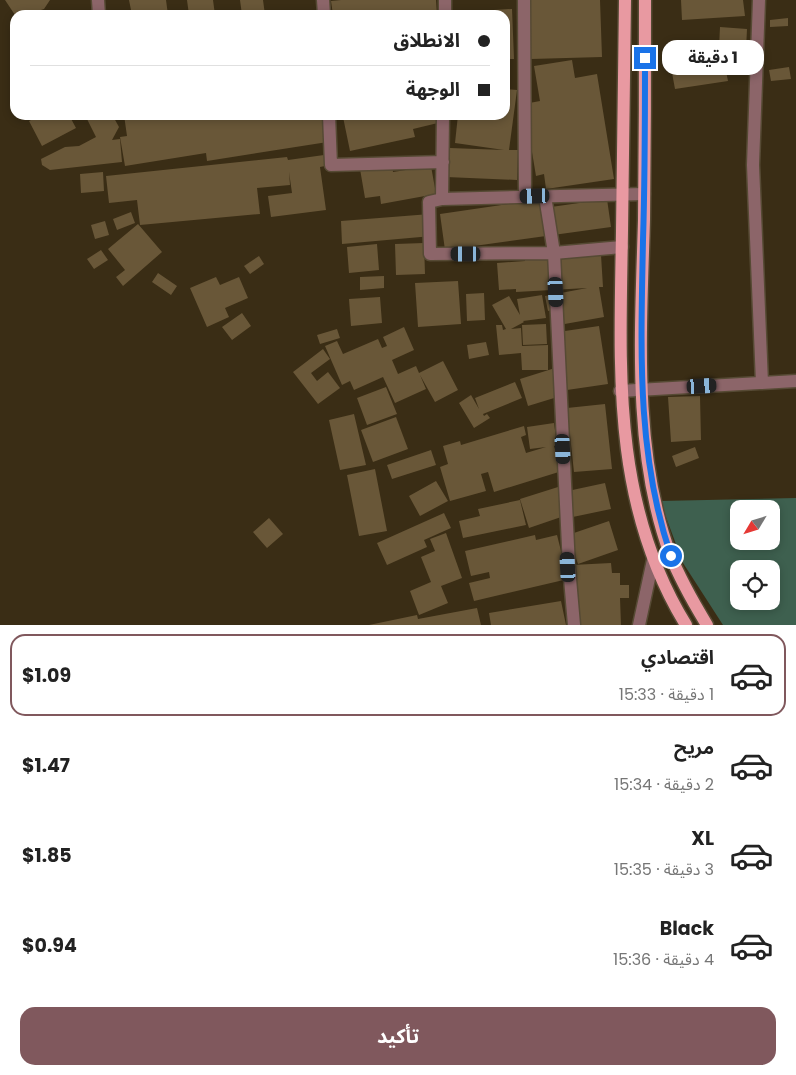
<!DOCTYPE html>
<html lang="ar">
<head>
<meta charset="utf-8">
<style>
  :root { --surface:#fff; --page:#f2f2f2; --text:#222; --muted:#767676; --line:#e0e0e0; --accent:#80585d }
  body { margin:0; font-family:Poppins,"Noto Sans Arabic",sans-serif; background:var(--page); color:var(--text); direction:rtl; height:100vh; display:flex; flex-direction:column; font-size:19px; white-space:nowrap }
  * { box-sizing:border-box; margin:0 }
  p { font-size:16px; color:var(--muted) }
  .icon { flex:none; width:28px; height:28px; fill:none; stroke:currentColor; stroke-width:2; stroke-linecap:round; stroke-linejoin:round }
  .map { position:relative; height:625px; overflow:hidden; direction:ltr }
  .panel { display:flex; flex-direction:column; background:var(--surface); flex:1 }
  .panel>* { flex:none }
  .guide { position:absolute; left:10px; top:10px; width:500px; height:110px; border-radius:15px; box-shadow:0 2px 8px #0003; direction:rtl; display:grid; align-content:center; height:110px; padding:0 20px; background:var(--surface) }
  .needle { width:32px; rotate:232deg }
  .fabs { position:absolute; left:730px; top:500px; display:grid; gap:10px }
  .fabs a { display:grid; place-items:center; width:50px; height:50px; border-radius:10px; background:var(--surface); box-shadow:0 2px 8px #0003; font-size:25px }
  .end { position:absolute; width:22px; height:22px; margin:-11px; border:6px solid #1a73e8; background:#fff; box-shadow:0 0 0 2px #fff }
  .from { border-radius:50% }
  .bubble { position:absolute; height:35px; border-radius:15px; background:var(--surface); box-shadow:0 2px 8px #0003; font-size:16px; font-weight:700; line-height:35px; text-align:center; direction:rtl }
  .car { position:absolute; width:15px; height:30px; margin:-15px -8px; border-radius:6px; box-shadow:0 0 4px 1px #0007; background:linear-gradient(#222 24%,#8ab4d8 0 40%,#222 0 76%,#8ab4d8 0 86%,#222 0) }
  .guide b { display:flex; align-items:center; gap:18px; height:48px; font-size:19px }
  .guide b+b { border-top:1px solid var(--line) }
  .guide i { width:12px; height:12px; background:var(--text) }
  ul { padding:9px 0 0; list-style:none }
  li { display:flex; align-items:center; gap:15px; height:82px; margin:0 10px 8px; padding:0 10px; border:2px solid transparent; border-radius:15px }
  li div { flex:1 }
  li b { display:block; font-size:19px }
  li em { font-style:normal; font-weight:700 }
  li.current { border-color:var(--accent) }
  li>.icon { width:45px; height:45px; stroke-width:1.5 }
  .cta { display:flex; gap:10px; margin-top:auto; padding:10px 20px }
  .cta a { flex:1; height:58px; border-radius:15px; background:var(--accent); color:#fff; font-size:20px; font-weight:700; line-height:58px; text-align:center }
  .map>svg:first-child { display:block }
</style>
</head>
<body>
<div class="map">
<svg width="796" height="625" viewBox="0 0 796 625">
  <rect width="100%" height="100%" fill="#3a2d15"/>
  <path fill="#3e604f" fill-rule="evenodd" d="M796,498V625H723L683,563L660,501ZM739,509H771V541H739ZM739,569H771V601H739Z"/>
  <path fill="#695738" d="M5,0H50L44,9L26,15H15Z
    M129,0H166L168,15H132Z
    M187,0H213L215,15H189Z
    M240,0H263L265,15H242Z
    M341,0H436L437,15H333L331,1Z
    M529,0H600L602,57L531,59Z
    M681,0H743L745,16L682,20Z
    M512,9L514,59H505V15H478L477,11Z
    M788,18V26L770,27V20Z
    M720,27L747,29L746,50L719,48Z
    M747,50L749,63L725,66L728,81L675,89L670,62Z
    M572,60L575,78L597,74L614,179L546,189L544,174L536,176L524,104L540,101L534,66Z
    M789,67L791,79L771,81L769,70Z
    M505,89L517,90L509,150H518L517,180L446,177V168H449L450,148L504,150L455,143L458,115H505Z
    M41,115H69L76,128L42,146L29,121Z
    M85,115H108L114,118L119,127L112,140L120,139L122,162L50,170L42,165L41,159L65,147L79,146L96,137Z
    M124,115H330L334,141L207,161L206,153L125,166L120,137L127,136Z
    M334,115H440L442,122L413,129L415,137L350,151L343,117L335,118Z
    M324,155L325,166L320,167L326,210L271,217L268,196L292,193L289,172L290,185L257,188L260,214L140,225L137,200L109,203L106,176L287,157L288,160Z
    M392,164L393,172L431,166L436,194L381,204L380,196L365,198L360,169Z
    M103,172L104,191L81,193L80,174Z
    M550,198L551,207L607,199L611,227L445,250L440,214Z
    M131,212L135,223L117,230L113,219Z
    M430,214L432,236L342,244L341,221Z
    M105,221L109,235L95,239L91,225Z
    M138,224L162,252L123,286L116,277L125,270L108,249Z
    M424,243L425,274L396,275L395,244Z
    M377,244L379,270L349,273L347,247Z
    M101,250L108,260L94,269L87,259Z
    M525,250L555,258L601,255L603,287H599L604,317L559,325L556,309L548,311L545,296L587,288L516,292V289L499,290L497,263L525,261Z
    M259,256L264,264L250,274L244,266Z
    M158,273L177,286L171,295L152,282Z
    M384,276V288L360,290V277Z
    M216,277L220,285L239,277L248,298L225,308L229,317L207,327L190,288Z
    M458,281L461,324L418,327L415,283Z
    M484,293L485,320L467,321L466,294Z
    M542,295L546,318L523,321L524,322L511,329L521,328L522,346L548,345V370H522L521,353L499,355L496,325H502L503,330L506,329L492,305L509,296L520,315L517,299Z
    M380,297L382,323L351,326L349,299Z
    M242,313L251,326L232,340L222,327Z
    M546,324L547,344L523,345L522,325Z
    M599,326L608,384L567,390L558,332Z
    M404,327L414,350L392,360L398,374L416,366L419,373L443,361L458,390L435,402L420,375L426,389L395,403L383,377L354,390L350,381L342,385L325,346L337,341L343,354L378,339L382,348L387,346L383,337Z
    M337,329L340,338L320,344L317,335Z
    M486,342L489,355L469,359L467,345Z
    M323,349L330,359L311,373L317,381L328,372L340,388L318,404L293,372Z
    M555,368L564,395L528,406L520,379Z
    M515,382L522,398L483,414L484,416L487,414L490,418L474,428L459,403L471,395L479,409L475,398Z
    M386,387L397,414L367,425L357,398Z
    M700,396L701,440L671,442L668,397Z
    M605,404L612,469L574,472L567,408Z
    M354,414L366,465L340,470L329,420Z
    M396,417L408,449L373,462L361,430Z
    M554,423L557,445L554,446L562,471L494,492L488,472L481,474L486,491L450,501L440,467L448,464L443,446L460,441L461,445L524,426L526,435L521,437L526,453L546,447L530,449L527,427Z
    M695,447L699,458L676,467L672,456Z
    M431,450L436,465L392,479L387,465Z
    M375,469L387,531L359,536L347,475Z
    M436,481L448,501L420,516L409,496Z
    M605,483L611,509L568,518L563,492Z
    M558,487L567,515L529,528L520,499Z
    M520,500L526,525L463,538L459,521L480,516L478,509Z
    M444,513L451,528L424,540L427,547L387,565L377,543Z
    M269,518L283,534L267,548L253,532Z
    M609,521L618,550L578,564L568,535Z
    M446,533L462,578L441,586L448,603L419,615L410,591L431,582L421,557L435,551L430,539Z
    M535,535L536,540L557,535L568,579L474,601L469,583L490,578L489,572L471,576L465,551Z
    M611,563L612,573H620V585H629V598H620L621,625H580V614H575L572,565Z
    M561,601L566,625H491L489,613Z
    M477,608L481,625H369L417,615L418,619Z"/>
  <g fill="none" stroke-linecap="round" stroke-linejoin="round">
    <g stroke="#564a34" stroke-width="15">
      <path id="minor" d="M98,0L99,15
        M323,0L324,15
        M524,0L525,196
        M759,0L753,165L762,383
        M445,15V0
        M329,115L331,165L443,162
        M443,115L442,199L429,202L430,254L554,253L622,247
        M545,196L554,253L569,567L574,625
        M442,199L644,194
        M620,391L796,381
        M639,625L653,560"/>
    </g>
    <g stroke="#564a34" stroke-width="15">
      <path id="major" d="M625,0C624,77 623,154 622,231C620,368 611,503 686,625
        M645,0C645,73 645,147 644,220C641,328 632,451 670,554C680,579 693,602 707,625"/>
    </g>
    <use href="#minor" stroke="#8c6569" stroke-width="12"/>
    <use href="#major" stroke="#e899a1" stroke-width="12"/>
  </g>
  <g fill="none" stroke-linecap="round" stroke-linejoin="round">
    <path stroke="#1a73e8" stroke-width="6" d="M645,58C645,119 645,180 643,240C641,347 636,453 671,556"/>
  </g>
</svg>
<div class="fabs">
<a><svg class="needle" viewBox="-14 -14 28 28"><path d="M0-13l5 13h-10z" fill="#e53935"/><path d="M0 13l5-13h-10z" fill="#767676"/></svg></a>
<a><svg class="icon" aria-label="locate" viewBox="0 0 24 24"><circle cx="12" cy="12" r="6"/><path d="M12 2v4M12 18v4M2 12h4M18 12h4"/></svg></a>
</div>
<i class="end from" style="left:671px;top:556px"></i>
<i class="end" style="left:645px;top:58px"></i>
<div class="bubble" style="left:662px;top:40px;width:102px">1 دقيقة</div>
<i class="car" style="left:535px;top:196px;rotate:268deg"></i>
<i class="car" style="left:466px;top:254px;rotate:270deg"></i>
<i class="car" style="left:556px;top:292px;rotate:177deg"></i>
<i class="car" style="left:702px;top:386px;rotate:87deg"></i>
<i class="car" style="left:563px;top:449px;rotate:177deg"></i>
<i class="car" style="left:568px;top:567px;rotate:357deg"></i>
<div class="guide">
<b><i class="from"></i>الانطلاق</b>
<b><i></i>الوجهة</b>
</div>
</div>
<section class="panel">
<ul>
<li class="current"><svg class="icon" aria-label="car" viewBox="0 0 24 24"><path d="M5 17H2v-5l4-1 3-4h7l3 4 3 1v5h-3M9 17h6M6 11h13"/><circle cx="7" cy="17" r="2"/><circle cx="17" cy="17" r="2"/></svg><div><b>اقتصادي</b><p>1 دقيقة · 15:33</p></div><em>$1.09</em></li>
<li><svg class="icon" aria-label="car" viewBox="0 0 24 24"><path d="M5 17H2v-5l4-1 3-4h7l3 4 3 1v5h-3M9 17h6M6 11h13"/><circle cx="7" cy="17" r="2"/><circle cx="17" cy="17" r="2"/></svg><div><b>مريح</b><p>2 دقيقة · 15:34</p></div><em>$1.47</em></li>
<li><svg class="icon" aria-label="car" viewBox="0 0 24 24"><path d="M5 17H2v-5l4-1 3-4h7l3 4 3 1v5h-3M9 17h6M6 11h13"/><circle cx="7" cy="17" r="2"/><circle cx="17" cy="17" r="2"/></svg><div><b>XL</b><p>3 دقيقة · 15:35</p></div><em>$1.85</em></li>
<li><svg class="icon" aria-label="car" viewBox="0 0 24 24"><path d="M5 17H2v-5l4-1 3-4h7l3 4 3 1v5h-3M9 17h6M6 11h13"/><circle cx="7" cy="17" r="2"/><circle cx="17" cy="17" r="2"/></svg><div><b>Black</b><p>4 دقيقة · 15:36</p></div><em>$0.94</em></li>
</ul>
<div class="cta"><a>تأكيد</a></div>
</section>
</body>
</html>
